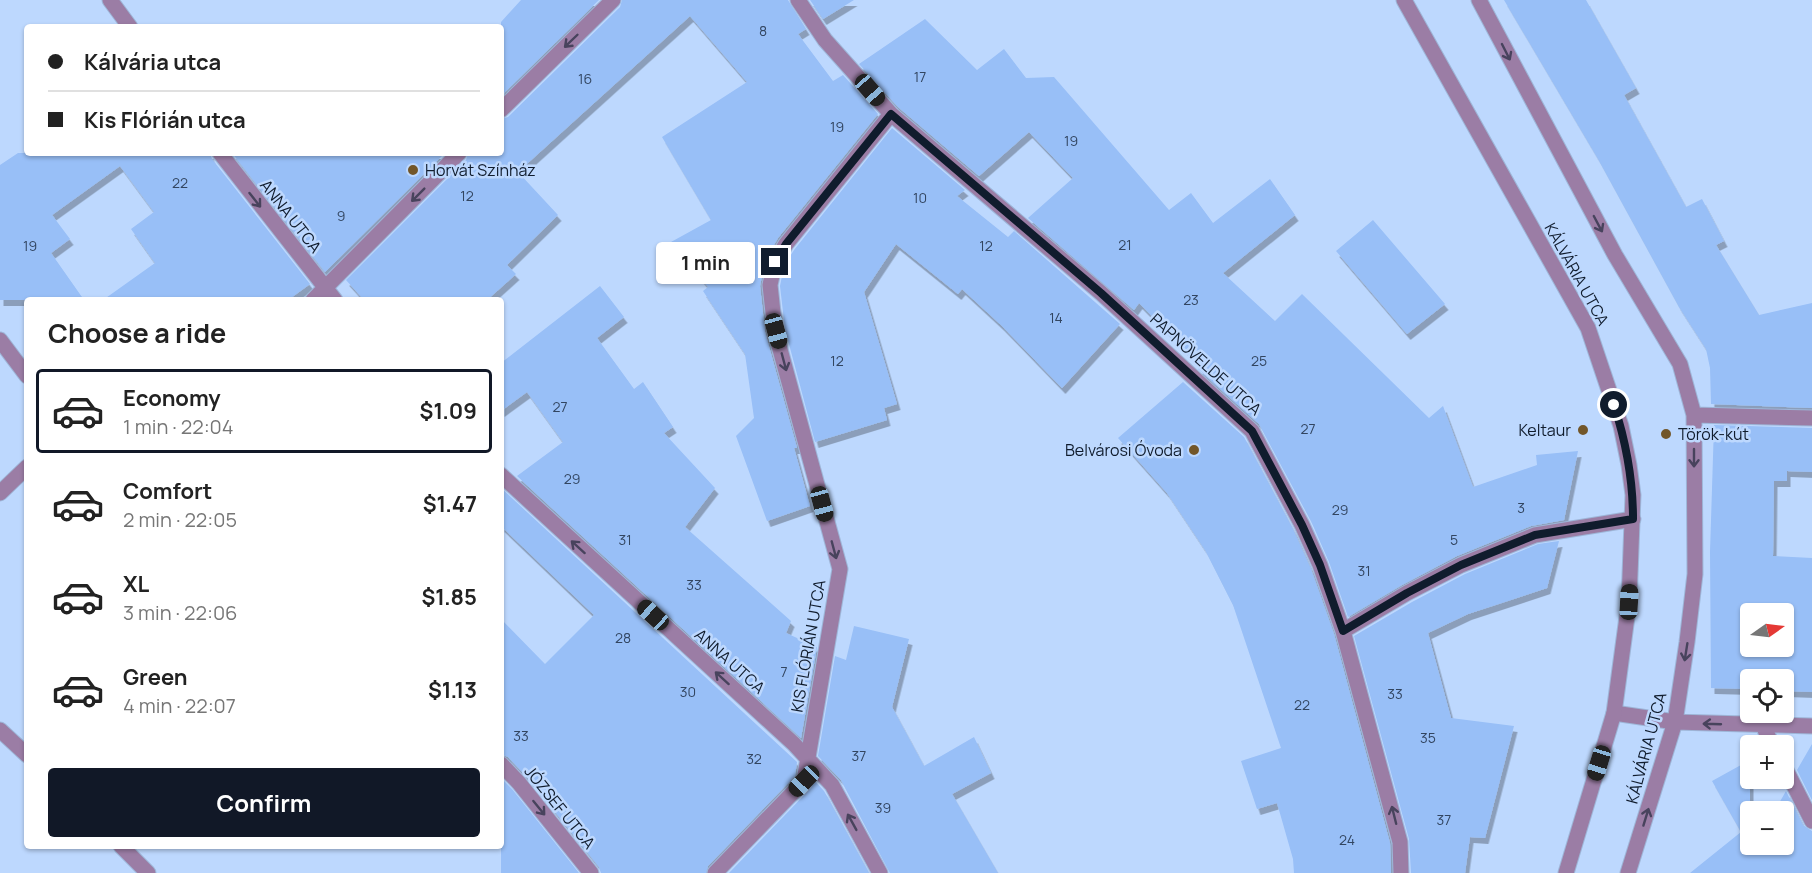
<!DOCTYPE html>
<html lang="en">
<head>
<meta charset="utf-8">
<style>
  :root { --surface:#fff; --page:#f6f6f6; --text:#222; --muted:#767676; --line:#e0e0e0; --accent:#111827 }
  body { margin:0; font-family:Manrope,sans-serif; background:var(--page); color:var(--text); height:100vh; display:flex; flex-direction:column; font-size:22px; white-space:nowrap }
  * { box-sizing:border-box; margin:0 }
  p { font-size:20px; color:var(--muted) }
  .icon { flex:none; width:33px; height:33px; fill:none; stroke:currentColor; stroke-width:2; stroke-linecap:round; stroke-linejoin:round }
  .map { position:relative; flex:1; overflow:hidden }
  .side { position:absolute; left:24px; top:297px; width:480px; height:552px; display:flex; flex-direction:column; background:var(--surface); border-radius:6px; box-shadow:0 2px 4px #0004 }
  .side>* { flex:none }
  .hud { position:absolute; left:24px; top:24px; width:480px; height:132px; border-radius:6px; box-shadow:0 2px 4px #0004; display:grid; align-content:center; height:132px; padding:0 24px; background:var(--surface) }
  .needle { width:39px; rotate:76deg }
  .buttons { position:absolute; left:1740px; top:603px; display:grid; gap:12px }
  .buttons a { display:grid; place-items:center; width:54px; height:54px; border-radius:6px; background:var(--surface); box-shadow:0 2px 4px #0004; font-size:30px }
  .end { position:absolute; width:27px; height:27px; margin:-14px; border:8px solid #101c2d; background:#fff; box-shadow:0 0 0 3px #fff }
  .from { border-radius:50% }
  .bubble { position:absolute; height:42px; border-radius:6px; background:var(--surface); box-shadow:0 2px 4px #0004; font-size:20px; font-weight:700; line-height:42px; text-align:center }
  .car { position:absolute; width:18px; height:36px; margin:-18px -9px; border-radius:8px; box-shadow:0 0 4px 2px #0007; background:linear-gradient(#222 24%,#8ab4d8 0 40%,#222 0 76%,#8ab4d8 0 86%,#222 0) }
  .hud b { display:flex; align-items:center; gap:21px; height:57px; font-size:22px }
  .hud b+b { border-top:2px solid var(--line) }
  .hud i { width:15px; height:15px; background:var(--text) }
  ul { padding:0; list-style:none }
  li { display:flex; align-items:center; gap:18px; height:84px; margin:0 12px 9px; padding:0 12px; border:3px solid transparent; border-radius:6px }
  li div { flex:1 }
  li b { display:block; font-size:22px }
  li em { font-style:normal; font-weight:700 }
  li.active { border-color:var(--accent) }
  li>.icon { width:54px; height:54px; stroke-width:1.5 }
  h2 { padding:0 24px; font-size:27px; line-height:72px }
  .primary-button { display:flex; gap:12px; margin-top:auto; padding:12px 24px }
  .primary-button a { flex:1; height:69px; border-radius:6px; background:var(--accent); color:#fff; font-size:24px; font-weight:700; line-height:69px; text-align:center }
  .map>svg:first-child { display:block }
</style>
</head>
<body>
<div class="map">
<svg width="1812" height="873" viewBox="0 0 1812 873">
  <defs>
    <filter id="shadow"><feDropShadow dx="3.5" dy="6" stdDeviation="0" flood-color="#0004"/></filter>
  </defs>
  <rect width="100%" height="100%" fill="#bdd8fe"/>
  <path fill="#98bff7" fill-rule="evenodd" filter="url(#shadow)" d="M521,0H599L501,96V22Z
    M622,0H788L806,29L798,34L833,81L843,75L878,114L778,238L765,260L760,286L765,332L797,448H794L810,506L767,521L736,436L754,418L745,354L703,291L708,287L671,242L711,220L662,137L747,82L690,16L518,172L558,215L507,265L516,274L487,300H364L346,280L466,160L468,153H501V119L508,117L620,7Z
    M810,0H854L823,19Z
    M1504,0H1586L1636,88L1624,95L1686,207L1702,199L1724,241L1716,245L1759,315L1812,303V408L1711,404L1710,368L1706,349L1679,307L1598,159Z
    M925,19L977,70L1004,49L1026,78L1054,77L1169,210L1191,193L1213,223L1270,179L1295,215L1223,273L1275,321L1302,294L1429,418L1443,406L1473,487L1537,465L1536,455L1578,451L1564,520L1531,526L1457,556L1402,585L1348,617L1329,562L1311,521L1259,424L1198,369L1201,366L1139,303L1134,310L1028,218L1073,178L1029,132L979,176L898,107L859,64Z
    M892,128L965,190L957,196L1008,237L1014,231L1120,324L1062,388L1001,325L962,289L958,294L896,244L864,292L897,404L884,408L887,420L815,442L785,329L780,286L784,266L794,250Z
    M18,153H210L212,159L310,284L288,300H103L155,263L131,229L154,212L120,166L52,215L70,239L51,253L84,300H0V165Z
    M232,153H445L325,272Z
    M1373,220L1445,304L1407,334L1336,251Z
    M600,286L624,317L597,338L634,389L643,382L673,427L664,433L715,488L685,527L791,621L786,633L817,647L801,738L517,476L563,442L527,392L501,411V363Z
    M1183,382L1244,437L1293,529L1311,569L1334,634L1390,843L1391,873H1294L1293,859L1277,803L1257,809L1241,761L1281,748L1233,605L1205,550L1167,493L1118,438Z
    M1714,425L1812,428V472L1787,471V481H1774L1773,556L1812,558V692L1784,691V680H1750V689L1711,688L1710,552ZM1750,614H1784V646H1750Z
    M501,488L797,762L795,776L708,866L706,873H601L599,867L527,777L508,757L501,754V619L545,664L594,615L501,526Z
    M1559,541L1547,588L1468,614L1428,633L1451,718L1514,726L1485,838L1470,837L1465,873H1411L1409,839L1354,636L1412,602L1465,574L1538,544Z
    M854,626L909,639L892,707L924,766L974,737L991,773L952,794L998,873H890L841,780L818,756L835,656L846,660Z
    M1812,744V800L1797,770Z
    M1750,760V854L1756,844H1784V812H1774L1786,791L1803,825L1812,831V873H1690L1741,832L1712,781Z
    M501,778L512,789L579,873H501Z
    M814,780L824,791L869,873H729L811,788Z"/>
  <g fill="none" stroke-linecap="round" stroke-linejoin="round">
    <g stroke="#9eb6d8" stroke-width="17">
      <path id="minor" d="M110,0L130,27
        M798,0L825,40L891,114L1101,293L1252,431L1302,525L1320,565L1343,631L1400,842L1401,873
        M1479,0L1615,255L1680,364L1694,415L1695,574L1687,642L1675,722L1628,873
        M501,110L613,0
        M220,153L335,300
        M313,300L459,153
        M0,340L27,376
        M1694,415L1812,418
        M501,475L794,744L832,785L880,873
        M0,493L27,467
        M1343,631L1407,593L1461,565L1535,535L1633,519
        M1614,713L1675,722L1812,726
        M1763,726L1773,746
        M0,730L27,755
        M501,764L519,783L591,873
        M1784,766L1812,821
        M121,846L148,873
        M715,873L804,781L840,569L775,331L770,285L775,262L786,244L891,114"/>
    </g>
    <g stroke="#9eb6d8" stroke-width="17">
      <path id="tertiary" d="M1404,0L1588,328L1621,426L1629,465L1633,495L1629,602L1614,713L1566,873"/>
    </g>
    <use href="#minor" stroke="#9b7da5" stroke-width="15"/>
    <use href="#tertiary" stroke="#9b7da5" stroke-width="15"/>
  </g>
  <defs><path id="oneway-shaft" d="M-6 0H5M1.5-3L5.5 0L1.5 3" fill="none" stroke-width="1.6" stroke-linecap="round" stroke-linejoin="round" transform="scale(1.5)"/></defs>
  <g stroke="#48435d">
    <use href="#oneway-shaft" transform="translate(571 41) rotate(136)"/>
    <use href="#oneway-shaft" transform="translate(1506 52) rotate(63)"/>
    <use href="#oneway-shaft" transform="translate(418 195) rotate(135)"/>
    <use href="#oneway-shaft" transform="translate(255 200) rotate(52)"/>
    <use href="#oneway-shaft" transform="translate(1598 224) rotate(62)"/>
    <use href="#oneway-shaft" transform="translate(784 362) rotate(75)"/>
    <use href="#oneway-shaft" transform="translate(1694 458) rotate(90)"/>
    <use href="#oneway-shaft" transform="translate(578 547) rotate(-138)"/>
    <use href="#oneway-shaft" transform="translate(834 550) rotate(75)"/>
    <use href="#oneway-shaft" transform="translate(1686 652) rotate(99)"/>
    <use href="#oneway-shaft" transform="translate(722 678) rotate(-138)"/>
    <use href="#oneway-shaft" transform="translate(1712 724) rotate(-178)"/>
    <use href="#oneway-shaft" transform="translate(539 808) rotate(51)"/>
    <use href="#oneway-shaft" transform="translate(1394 815) rotate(-104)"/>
    <use href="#oneway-shaft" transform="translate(1646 817) rotate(-73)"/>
    <use href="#oneway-shaft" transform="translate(852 822) rotate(-119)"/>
  </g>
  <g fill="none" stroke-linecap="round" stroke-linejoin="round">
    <path stroke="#101c2d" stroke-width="8" d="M775,262L786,244L891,114L1101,293L1252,431L1302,525L1320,565L1343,631L1407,593L1461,565L1535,535L1633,519C1633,480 1626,442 1614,405"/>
  </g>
  <g fill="#725629" stroke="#bdd8fe" stroke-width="2">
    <circle cx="413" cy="170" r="6"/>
    <circle cx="1583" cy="430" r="6"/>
    <circle cx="1666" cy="434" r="6"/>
    <circle cx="1194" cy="450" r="6"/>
  </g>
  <g text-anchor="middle" stroke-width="5" stroke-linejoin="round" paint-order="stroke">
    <g font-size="14" fill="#324560">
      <text x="763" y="36">8</text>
      <text x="920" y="82">17</text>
      <text x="585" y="84">16</text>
      <text x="837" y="132">19</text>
      <text x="1071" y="146">19</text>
      <text x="180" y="188">22</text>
      <text x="467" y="201">12</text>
      <text x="920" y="203">10</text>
      <text x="341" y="221">9</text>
      <text x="1125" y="250">21</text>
      <text x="30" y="251">19</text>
      <text x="986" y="251">12</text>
      <text x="1191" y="305">23</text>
      <text x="1056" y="323">14</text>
      <text x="837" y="366">12</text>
      <text x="1259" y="366">25</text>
      <text x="560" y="412">27</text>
      <text x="1308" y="434">27</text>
      <text x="572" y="484">29</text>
      <text x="1521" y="513">3</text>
      <text x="1340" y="515">29</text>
      <text x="625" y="545">31</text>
      <text x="1454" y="545">5</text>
      <text x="1364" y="576">31</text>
      <text x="694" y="590">33</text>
      <text x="623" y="643">28</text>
      <text x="784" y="677">7</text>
      <text x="688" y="697">30</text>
      <text x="1395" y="699">33</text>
      <text x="1302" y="710">22</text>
      <text x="521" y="741">33</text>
      <text x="1428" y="743">35</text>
      <text x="859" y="761">37</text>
      <text x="754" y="764">32</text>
      <text x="883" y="813">39</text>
      <text x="1444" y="825">37</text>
      <text x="1347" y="845">24</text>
    </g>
    <g font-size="16" fill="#101c2d" stroke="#bdd8fe" text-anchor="start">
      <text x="425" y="176">Horvát Színház</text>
      <text x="1571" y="436" text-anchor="end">Keltaur</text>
      <text x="1678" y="440">Török-kút</text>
      <text x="1182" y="456" text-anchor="end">Belvárosi Óvoda</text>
    </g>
    <g font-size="16" fill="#101c2d" stroke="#bdd8fe">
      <text transform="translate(291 216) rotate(52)" y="6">ANNA UTCA</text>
      <text transform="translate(1577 274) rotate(61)" y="6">KÁLVÁRIA UTCA</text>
      <text transform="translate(1206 364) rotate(42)" y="6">PAPNÖVELDE UTCA</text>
      <text transform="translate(808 646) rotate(-80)" y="6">KIS FLÓRIÁN UTCA</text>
      <text transform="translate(730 661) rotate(42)" y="6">ANNA UTCA</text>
      <text transform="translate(1646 748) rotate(-75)" y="6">KÁLVÁRIA UTCA</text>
      <text transform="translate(560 807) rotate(51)" y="6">JÓZSEF UTCA</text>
    </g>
  </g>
</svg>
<div class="buttons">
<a><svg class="needle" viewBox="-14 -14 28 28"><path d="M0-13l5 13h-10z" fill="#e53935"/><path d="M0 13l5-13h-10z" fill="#767676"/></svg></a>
<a><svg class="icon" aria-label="locate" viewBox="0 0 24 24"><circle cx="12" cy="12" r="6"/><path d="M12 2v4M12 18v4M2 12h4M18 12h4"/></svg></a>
<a>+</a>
<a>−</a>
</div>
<i class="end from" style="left:1614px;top:405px"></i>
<i class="end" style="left:775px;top:262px"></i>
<div class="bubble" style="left:656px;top:242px;width:99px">1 min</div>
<i class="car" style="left:870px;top:90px;rotate:139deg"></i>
<i class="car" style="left:776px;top:331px;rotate:165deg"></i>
<i class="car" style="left:822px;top:504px;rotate:165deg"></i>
<i class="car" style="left:1629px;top:602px;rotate:3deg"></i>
<i class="car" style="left:653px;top:615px;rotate:312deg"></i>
<i class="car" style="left:1599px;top:763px;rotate:197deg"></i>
<i class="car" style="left:804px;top:781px;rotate:224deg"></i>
<div class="hud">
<b><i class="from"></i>Kálvária utca</b>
<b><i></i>Kis Flórián utca</b>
</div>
<section class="side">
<h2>Choose a ride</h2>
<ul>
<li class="active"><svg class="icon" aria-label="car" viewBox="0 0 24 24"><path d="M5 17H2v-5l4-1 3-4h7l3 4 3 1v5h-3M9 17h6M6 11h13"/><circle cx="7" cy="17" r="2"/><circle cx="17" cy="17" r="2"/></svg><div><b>Economy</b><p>1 min · 22:04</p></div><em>$1.09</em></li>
<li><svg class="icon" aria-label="car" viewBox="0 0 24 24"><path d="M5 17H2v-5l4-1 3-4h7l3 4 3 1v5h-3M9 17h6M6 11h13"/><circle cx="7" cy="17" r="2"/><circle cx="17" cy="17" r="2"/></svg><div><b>Comfort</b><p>2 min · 22:05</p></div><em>$1.47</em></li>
<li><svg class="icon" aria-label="car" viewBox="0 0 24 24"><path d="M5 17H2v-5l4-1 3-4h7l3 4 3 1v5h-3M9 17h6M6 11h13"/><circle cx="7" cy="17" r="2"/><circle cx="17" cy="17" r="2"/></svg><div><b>XL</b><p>3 min · 22:06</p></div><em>$1.85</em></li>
<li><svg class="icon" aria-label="car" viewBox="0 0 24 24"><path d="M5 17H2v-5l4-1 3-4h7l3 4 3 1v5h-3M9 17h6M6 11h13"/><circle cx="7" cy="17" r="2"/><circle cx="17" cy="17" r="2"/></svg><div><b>Green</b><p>4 min · 22:07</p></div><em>$1.13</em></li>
</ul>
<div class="primary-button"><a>Confirm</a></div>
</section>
</div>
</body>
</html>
